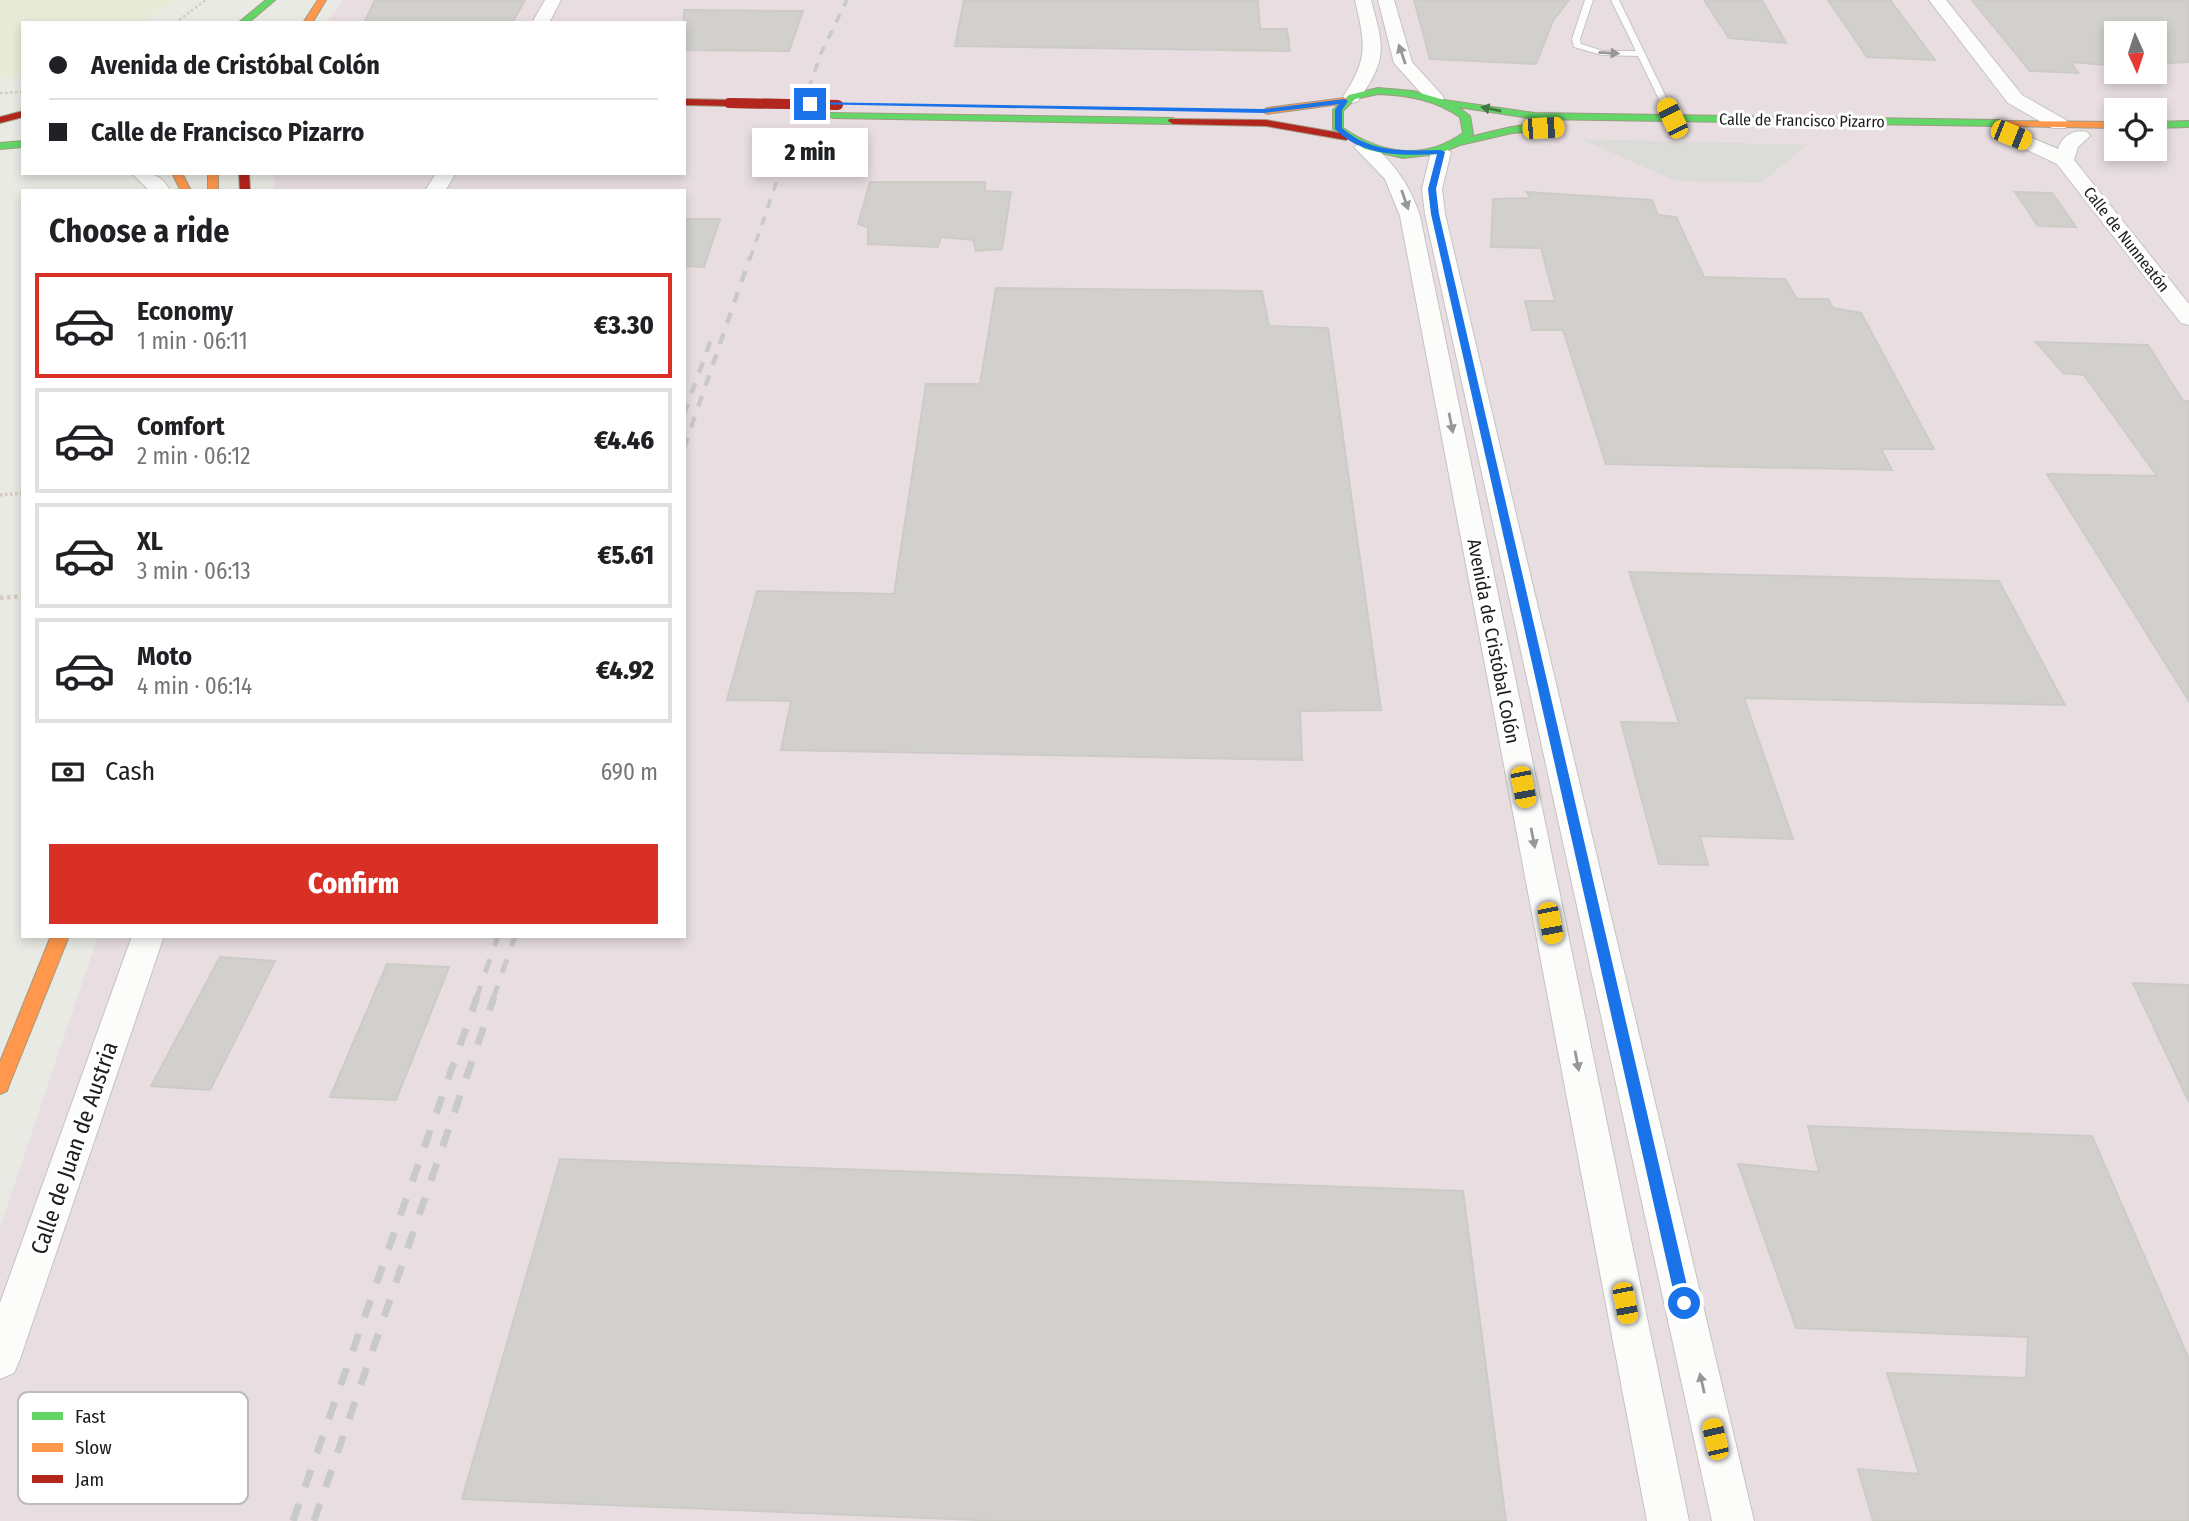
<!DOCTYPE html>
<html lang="en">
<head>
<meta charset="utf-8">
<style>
  :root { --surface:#fff; --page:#f6f6f6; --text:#202124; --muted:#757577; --line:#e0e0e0; --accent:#d93025 }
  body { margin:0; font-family:"Fira Sans Condensed",sans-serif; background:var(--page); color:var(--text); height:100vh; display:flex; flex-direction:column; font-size:26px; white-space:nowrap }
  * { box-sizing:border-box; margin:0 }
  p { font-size:23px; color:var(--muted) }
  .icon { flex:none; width:38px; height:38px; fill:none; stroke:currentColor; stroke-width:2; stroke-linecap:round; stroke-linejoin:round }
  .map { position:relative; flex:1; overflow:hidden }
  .sheet { position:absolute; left:21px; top:189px; width:665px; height:749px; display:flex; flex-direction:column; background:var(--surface); border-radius:0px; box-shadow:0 4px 10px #0003 }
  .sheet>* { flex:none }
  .hud { position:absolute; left:21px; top:21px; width:665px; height:154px; border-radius:0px; box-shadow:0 4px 10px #0003; display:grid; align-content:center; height:154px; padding:0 28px; background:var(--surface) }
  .needle { width:46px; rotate:177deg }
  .fabs { position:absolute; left:2104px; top:21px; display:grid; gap:14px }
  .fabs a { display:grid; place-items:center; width:63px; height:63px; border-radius:0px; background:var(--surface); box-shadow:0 4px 10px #0003; font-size:35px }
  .end { position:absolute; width:32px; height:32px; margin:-16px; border:9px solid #1a73e8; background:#fff; box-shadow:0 0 0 4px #fff }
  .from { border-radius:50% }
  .bubble { position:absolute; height:49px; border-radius:0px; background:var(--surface); box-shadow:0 4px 10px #0003; font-size:23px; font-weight:800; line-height:49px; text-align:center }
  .car { position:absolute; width:21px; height:42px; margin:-21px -10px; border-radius:9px; box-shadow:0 0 5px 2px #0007; background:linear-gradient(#f5c518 24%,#345 0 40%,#f5c518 0 76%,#345 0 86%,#f5c518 0) }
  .hud b { display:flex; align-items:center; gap:24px; height:66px; font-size:26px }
  .hud b+b { border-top:2px solid var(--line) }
  .hud i { width:18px; height:18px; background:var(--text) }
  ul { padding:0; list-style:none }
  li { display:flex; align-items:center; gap:21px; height:105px; margin:0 14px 10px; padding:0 14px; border:4px solid var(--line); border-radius:0px }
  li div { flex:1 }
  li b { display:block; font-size:26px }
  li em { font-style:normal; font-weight:800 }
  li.selected { border-color:var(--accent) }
  li>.icon { width:63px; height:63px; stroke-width:1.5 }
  h2 { padding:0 28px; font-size:32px; line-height:84px }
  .pay { display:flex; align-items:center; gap:18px; height:77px; padding:0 28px; font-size:26px }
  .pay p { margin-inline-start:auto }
  .primary-button { display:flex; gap:14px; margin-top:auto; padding:14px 28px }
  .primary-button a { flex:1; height:80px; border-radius:0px; background:var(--accent); color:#fff; font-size:28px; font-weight:800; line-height:80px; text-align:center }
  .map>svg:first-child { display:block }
</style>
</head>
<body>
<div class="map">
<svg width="2189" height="1521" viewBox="0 0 2189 1521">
  <rect width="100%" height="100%" fill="#eaeae5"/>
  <path fill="#e8dee2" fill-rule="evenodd" d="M344,0H2189V1521H0V1227L98,936H684V191H274V173H684V23H325ZM2116,33H2154V72H2116ZM2116,110H2154V149H2116Z"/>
  <path fill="#e7ebd8" d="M0,0H178L141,23H23V76L0,80Z"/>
  <path fill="#dbdbd8" d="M1581,139L1807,145L1761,183L1676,181Z"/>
  <path fill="#d1d0cc" stroke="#cdcbc6" stroke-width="2" d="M375,0H525L512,23H364Z
    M964,0H1258L1260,29H1287L1290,51L955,46Z
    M1414,0H1569L1553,21L1536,64L1430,59Z
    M1704,0H1762L1786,43L1729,38Z
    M1828,0H1890L1935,60L1867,57Z
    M1972,0H2189V62L2154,64V33H2116V66L2071,62L2078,73L2030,71Z
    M684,10L803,11L789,51L684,50Z
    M870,182H985V191L1011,192L1002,249L976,251L973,240L941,237L938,247L868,244V227L858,224Z
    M1527,192L1652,200L1658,215L1676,217L1704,277L1785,279L1797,299H1828L1833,308L1861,313L1934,449H1881L1892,470L1606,464L1563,330H1532L1525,301H1555L1541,248L1491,247L1493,199L1530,198Z
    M2015,192L2052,193L2076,227L2038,226Z
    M684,219H720L704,267L684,266Z
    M996,288L1262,291L1269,326L1328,328L1381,710L1300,711L1302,760L781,750L791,701L727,700L757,591L894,594L926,384H980Z
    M2036,342L2148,345L2183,401H2189V701L2047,474L2157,476L2084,375L2063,373Z
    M1629,572L1999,581L2065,705L1744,698L1793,839L1700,836L1708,865L1659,864L1621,722L1679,723Z
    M220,957L275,961L210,1090L151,1086Z
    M387,964L449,967L396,1100L330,1097Z
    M2133,983L2189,985V1102Z
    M1808,1126L2092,1136L2189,1359V1521H1873L1858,1469L1919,1474L1887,1373L2026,1378L2028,1337L1796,1328L1738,1164L1819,1172Z
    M560,1159L1463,1191L1506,1521H1001L462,1499Z"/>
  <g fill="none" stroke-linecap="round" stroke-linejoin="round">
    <g stroke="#c3c3c1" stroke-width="2">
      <path id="lane" d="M1585,0H1593L1580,39L1581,44L1603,51H1636L1611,0H1619L1676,118L1675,120L1668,118L1638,56L1602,55L1574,47L1572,39Z"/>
    </g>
    <g stroke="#c3c3c1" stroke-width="2">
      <path id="street" d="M545,0H561L549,23H532Z
        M1355,0H1371C1384,48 1388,58 1358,101L1352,103L1343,97C1369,58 1365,43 1355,0Z
        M1378,0H1394L1412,62L1441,94L1444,98L1441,102H1429L1394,63Z
        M1929,0H1946L2022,95L2066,120L2068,124L2066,128H2052L2008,103Z
        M2011,129L2058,149C2062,136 2074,129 2087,132L2090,136L2078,147L2074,160L2189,304V325L2181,323L2057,164L2004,139L2001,135Z
        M1364,141L1371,143C1395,165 1410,185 1420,216L1689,1521H1647L1400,216L1385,179L1354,147Z
        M1441,146L1451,152L1442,189L1445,214L1754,1521H1712L1425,214L1422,189L1431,152Z
        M131,173C149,173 162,173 170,191H150Z
        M436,173H456L445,191H425Z
        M132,936H164L20,1359L14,1373L0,1379V1303Z"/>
    </g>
    <g stroke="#a09b82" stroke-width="2">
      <path id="fast" d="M266,0H275L248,23H238Z
        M1378,88L1413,91L1444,100L1535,113L1999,120L2004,123L1999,126L1535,119L1458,107L1470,116L1473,134L1470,137C1488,133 1529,119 1544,128L1539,131L1512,133L1460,145L1438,154L1403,158L1365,149L1333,129V110L1349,95ZM1378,94C1408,95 1435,100 1460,117L1463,133C1424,161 1381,154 1343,128V111L1355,99Z
        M830,113L1173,118L1178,121L1173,124L833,118L830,117Z
        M2189,121V127L2154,128V122Z
        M23,141V147L0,149V143Z"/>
    </g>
    <g stroke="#a09b82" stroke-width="2">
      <path id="slow" d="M318,0H326L312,23H303Z
        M1345,98L1348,99V103L1267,114L1262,111L1267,108Z
        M1995,121L2116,122V128L1999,126L1994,123Z
        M172,173H182L191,191H181Z
        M208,173H218V191H208Z
        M51,936H69L9,1085L7,1091L0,1094V1062Z"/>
    </g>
    <g stroke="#a09b82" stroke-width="2">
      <path id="jam" d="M684,99L729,100L734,103L729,106L684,105Z
        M23,111V117L0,123V117Z
        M1169,119L1266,120L1346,134L1351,137L1346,140L1266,126L1173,124L1168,121Z
        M239,173H249L250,191H240Z"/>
    </g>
    <path stroke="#d5cac5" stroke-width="2.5" stroke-dasharray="2.5 2.5" stroke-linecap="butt" d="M175,23L206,0
      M0,93L23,92"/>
    <path stroke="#d5cac5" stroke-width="3.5" stroke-dasharray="2.5 2.5" stroke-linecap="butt" d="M0,495L23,493"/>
    <path stroke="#d5cac5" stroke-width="4.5" stroke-dasharray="3.5 3.5" stroke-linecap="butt" d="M0,598L23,596"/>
    <use href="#lane" fill="#fcfcfb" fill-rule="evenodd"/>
    <use href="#street" fill="#fcfcfb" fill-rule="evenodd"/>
    <use href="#fast" fill="#63d668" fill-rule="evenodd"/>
    <use href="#slow" fill="#ff974d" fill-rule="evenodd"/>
    <use href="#jam" fill="#b3261e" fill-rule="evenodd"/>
    <path stroke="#c9c9c8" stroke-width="3.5" stroke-dasharray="9 9" stroke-linecap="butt" d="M750,259L821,53L847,0"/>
    <path stroke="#c9c9c8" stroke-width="4.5" stroke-dasharray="11 11" stroke-linecap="butt" d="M684,414L713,334
      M684,448L750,257"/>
    <path stroke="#c9c9c8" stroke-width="5" stroke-dasharray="14 14" stroke-linecap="butt" d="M476,999L498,936
      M493,999L515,936"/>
    <path stroke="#c9c9c8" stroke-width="7" stroke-dasharray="18 18" stroke-linecap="butt" d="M293,1521L477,997
      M314,1521L494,997"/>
    <g stroke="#a09b82" stroke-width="10" stroke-linecap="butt">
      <path id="jam-bridge" d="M729,103L838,105"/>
    </g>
    <use href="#jam-bridge" stroke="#b3261e" stroke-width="10"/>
  </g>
  <defs><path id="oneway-solid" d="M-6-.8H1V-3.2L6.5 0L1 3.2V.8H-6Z" transform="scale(1.75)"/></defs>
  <g fill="#979797">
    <use href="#oneway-solid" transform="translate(1609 53) rotate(3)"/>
    <use href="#oneway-solid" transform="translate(1402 54) rotate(-109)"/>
    <use href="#oneway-solid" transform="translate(1405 200) rotate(71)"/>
    <use href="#oneway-solid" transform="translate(1451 423) rotate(79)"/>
    <use href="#oneway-solid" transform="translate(1533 838) rotate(79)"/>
    <use href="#oneway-solid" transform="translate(1577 1061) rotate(79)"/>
    <use href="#oneway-solid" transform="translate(1702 1383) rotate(-103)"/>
  </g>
  <use fill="#407942" href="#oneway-solid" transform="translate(1491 109) rotate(-169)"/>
  <path fill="#1a73e8" d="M1345,99L1348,101L1342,110V128C1370,153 1405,151 1441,150L1445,152L1436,189L1439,214L1691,1303L1689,1309L1684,1311L1678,1309L1676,1303L1431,214L1428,189L1437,154C1400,156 1362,156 1335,129V110L1339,104L1264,113L807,104L810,102L1264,109Z"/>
  <g text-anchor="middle" stroke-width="6" stroke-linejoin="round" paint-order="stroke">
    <g font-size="16" fill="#1c1c1c" stroke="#fff">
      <text transform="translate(1802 120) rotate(1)" y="6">Calle de Francisco Pizarro</text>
      <text transform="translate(2127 239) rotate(52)" y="6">Calle de Nunneatón</text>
    </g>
    <g font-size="19" fill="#1c1c1c" stroke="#fff">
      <text transform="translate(1494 641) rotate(79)" y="7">Avenida de Cristóbal Colón</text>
    </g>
    <g font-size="23" fill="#1c1c1c" stroke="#fff">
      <text transform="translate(74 1148) rotate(-71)" y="8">Calle de Juan de Austria</text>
    </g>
  </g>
  <rect x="18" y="1392" width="230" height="112" rx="10" fill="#fff" stroke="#bbb" stroke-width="2"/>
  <rect x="32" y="1412" width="31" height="8" fill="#63d668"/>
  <rect x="32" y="1443" width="31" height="9" fill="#ff974d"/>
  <rect x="32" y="1475" width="31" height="8" fill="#b3261e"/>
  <g font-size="19" fill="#1c1c1c">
    <text x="75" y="1423">Fast</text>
    <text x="75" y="1454">Slow</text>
    <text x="75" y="1486">Jam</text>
  </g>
</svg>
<div class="fabs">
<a><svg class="needle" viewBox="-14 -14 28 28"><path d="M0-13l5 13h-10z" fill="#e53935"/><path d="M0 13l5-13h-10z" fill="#757577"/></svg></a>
<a><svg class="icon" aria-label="locate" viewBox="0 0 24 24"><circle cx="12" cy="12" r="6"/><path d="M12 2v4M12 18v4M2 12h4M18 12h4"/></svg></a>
</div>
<i class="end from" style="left:1684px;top:1303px"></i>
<i class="end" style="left:810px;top:104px"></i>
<div class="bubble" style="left:752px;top:128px;width:116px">2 min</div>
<i class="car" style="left:1672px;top:118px;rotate:334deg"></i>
<i class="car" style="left:1543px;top:128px;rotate:87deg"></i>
<i class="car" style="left:2011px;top:135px;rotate:112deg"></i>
<i class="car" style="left:1523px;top:787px;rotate:169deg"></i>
<i class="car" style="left:1550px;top:923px;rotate:169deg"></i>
<i class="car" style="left:1625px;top:1303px;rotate:169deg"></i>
<i class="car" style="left:1715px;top:1439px;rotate:347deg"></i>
<div class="hud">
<b><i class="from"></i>Avenida de Cristóbal Colón</b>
<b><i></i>Calle de Francisco Pizarro</b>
</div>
<section class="sheet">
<h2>Choose a ride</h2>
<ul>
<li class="selected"><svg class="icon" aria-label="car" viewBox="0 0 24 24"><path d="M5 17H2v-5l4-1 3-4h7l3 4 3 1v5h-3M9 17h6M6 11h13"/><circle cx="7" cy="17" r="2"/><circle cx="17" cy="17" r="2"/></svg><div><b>Economy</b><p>1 min · 06:11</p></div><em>€3.30</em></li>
<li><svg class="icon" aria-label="car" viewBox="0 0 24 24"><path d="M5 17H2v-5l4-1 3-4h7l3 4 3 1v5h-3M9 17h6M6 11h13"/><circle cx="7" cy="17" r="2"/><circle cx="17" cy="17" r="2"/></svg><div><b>Comfort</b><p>2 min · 06:12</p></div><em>€4.46</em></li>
<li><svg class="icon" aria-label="car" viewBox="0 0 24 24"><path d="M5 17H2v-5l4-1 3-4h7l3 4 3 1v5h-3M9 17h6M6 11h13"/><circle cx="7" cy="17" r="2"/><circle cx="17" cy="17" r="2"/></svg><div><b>XL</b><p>3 min · 06:13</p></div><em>€5.61</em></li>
<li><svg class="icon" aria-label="car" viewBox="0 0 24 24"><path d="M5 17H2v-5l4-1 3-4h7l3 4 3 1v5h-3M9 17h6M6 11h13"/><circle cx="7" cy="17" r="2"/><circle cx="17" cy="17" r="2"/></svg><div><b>Moto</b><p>4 min · 06:14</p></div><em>€4.92</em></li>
</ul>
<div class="pay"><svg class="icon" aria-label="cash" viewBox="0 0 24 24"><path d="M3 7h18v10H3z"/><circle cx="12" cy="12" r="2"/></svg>Cash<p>690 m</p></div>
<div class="primary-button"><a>Confirm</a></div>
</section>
</div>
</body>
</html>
